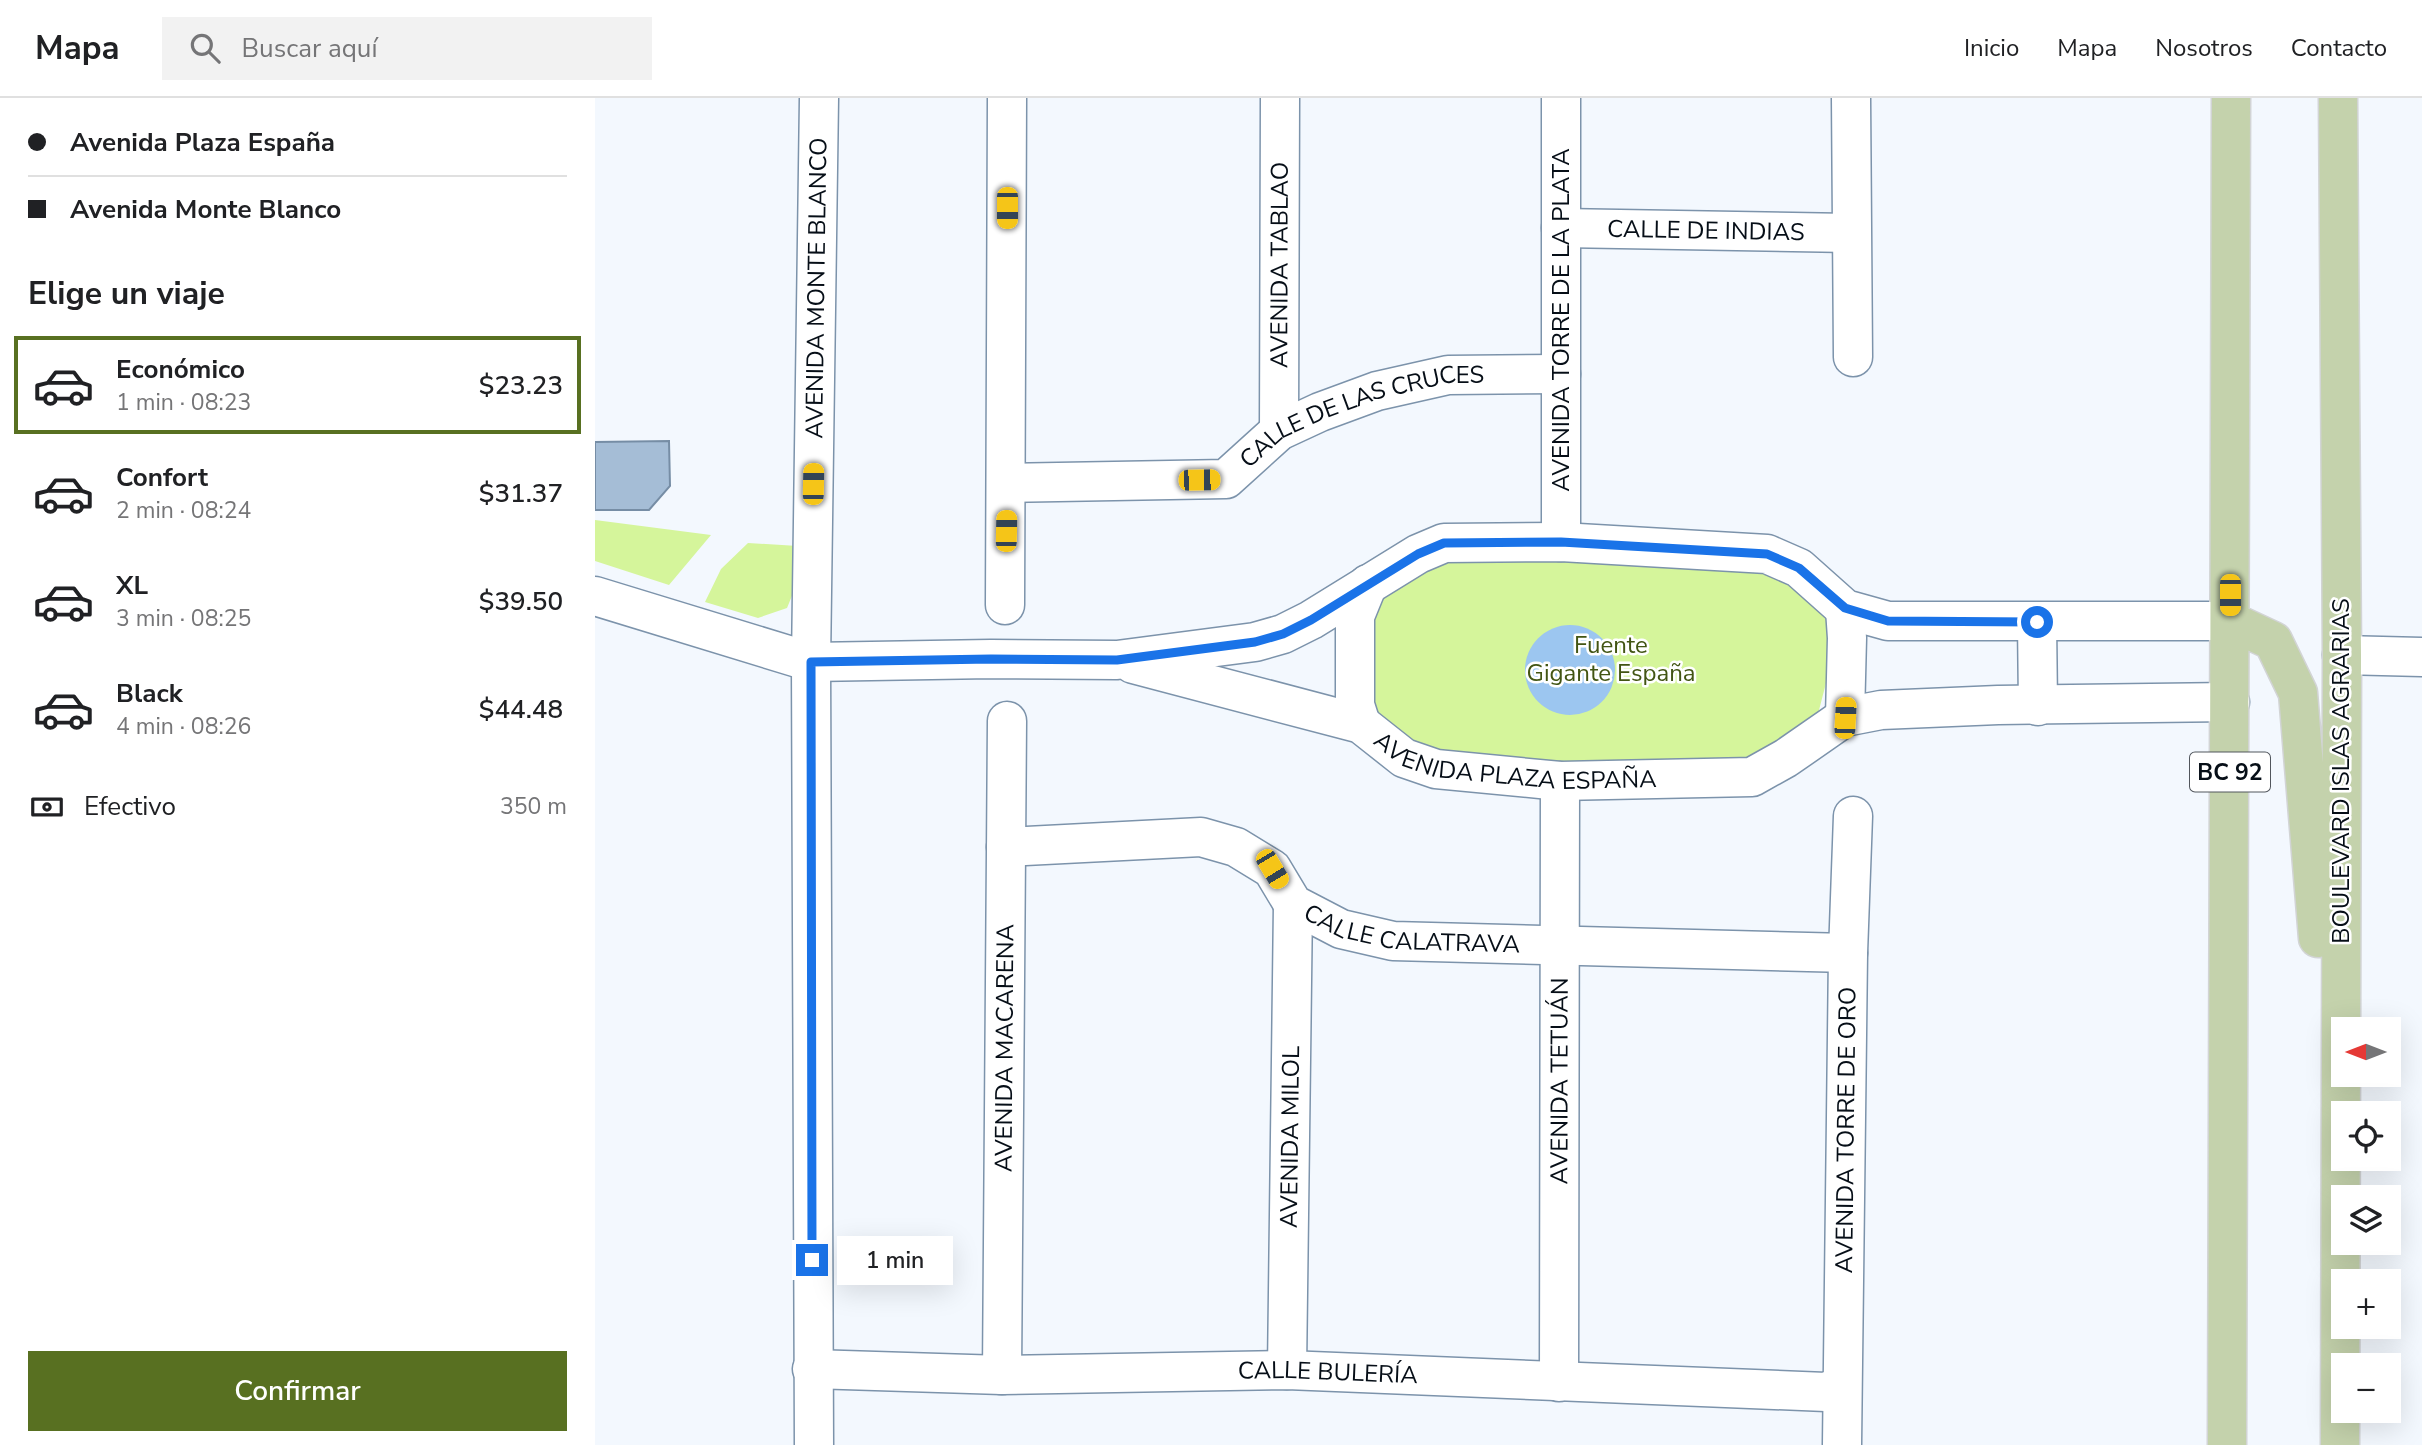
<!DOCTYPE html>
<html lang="es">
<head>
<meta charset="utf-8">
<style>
  :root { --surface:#fff; --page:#f2f2f2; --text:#202124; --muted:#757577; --line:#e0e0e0; --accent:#587021 }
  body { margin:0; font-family:"Nunito Sans",sans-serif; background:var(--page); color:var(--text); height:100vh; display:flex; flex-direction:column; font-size:26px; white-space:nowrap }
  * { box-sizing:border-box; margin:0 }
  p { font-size:23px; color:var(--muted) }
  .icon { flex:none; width:38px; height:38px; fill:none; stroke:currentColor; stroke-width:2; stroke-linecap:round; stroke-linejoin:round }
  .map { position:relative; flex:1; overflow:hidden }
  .details { display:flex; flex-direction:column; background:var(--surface); width:595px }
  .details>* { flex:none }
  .hud { display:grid; align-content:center; height:154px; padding:0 28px; background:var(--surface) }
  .needle { width:46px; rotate:270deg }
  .fabs { position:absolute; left:1736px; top:919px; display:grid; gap:14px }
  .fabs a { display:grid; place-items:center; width:70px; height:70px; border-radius:0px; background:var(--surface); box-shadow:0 7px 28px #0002; font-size:35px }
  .end { position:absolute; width:32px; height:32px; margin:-16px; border:9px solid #1a73e8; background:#fff; box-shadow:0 0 0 4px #fff }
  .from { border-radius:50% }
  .bubble { position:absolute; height:49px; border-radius:0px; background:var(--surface); box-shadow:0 7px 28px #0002; font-size:23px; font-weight:600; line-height:49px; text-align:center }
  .car { position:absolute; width:21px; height:42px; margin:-21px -10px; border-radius:9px; box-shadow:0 0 5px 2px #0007; background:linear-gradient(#f5c518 24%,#345 0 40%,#f5c518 0 76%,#345 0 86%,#f5c518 0) }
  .hud b { display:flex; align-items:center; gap:24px; height:66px; font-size:26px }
  .hud b+b { border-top:2px solid var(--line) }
  .hud i { width:18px; height:18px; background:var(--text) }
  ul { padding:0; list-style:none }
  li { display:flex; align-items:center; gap:21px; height:98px; margin:0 14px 10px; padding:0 14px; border:4px solid transparent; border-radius:0px }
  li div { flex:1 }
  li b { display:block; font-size:26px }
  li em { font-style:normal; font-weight:600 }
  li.active { border-color:var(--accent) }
  li>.icon { width:63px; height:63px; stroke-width:1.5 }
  h2 { padding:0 28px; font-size:32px; line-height:84px }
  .pay { display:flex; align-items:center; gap:18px; height:77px; padding:0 28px; font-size:26px }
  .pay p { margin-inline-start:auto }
  .primary-button { display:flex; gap:14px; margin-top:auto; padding:14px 28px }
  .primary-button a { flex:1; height:80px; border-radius:0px; background:var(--accent); color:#fff; font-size:28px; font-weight:600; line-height:80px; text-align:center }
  header { display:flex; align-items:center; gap:42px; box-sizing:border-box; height:98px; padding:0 35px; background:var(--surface); border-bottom:2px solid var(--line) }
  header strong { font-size:33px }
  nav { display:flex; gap:38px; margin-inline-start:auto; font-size:24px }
  .search { width:490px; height:63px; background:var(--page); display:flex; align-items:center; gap:18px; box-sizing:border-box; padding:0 24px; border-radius:0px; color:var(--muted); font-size:26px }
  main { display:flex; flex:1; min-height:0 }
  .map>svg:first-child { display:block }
</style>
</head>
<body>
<header>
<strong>Mapa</strong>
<div class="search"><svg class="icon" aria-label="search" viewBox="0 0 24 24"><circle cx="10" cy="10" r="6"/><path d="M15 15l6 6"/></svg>Buscar aquí</div>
<nav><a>Inicio</a><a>Mapa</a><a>Nosotros</a><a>Contacto</a></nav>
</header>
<main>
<section class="details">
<div class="hud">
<b><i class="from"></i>Avenida Plaza España</b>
<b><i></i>Avenida Monte Blanco</b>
</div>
<h2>Elige un viaje</h2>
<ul>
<li class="active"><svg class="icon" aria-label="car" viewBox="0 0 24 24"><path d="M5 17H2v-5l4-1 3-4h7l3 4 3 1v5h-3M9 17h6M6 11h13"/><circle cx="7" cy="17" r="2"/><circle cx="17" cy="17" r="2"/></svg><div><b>Económico</b><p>1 min · 08:23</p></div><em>$23.23</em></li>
<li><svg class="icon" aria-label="car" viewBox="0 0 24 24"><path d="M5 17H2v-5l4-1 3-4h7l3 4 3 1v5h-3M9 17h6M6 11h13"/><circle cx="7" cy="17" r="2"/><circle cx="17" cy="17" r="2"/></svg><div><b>Confort</b><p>2 min · 08:24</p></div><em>$31.37</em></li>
<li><svg class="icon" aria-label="car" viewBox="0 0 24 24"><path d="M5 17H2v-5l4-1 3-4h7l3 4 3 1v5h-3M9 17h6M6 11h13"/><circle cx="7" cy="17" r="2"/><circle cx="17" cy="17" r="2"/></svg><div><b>XL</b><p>3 min · 08:25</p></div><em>$39.50</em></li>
<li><svg class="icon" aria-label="car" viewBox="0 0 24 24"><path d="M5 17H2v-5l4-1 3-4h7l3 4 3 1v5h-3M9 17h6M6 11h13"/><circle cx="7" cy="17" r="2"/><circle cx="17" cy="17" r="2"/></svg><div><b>Black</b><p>4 min · 08:26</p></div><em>$44.48</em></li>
</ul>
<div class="pay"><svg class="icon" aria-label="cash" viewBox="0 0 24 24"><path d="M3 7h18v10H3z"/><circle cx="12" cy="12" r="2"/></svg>Efectivo<p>350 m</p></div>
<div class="primary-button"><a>Confirmar</a></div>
</section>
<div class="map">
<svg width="1827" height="1347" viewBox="0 0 1827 1347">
  <rect width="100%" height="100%" fill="#f3f8fe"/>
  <path fill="#d5f59b" d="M0,422L116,437L74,487L0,463Z
    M153,445L203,448V483L192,510L163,520L110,504L126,471Z
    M851,458L1158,464L1210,488L1233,520L1237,562L1223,616L1182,652L1135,670L855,660L787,631L771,592L774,515L797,488Z"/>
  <path fill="#9cc6f0" d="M930 572a45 45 0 1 1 90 0a45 45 0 1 1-90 0Z"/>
  <path fill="#a5bdd6" stroke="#768da5" stroke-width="2" d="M74,343L75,388L54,412H0V344Z"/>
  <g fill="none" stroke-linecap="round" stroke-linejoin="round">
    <g stroke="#7c93ab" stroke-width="41">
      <g id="street">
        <path d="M966,0V444"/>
        <path d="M1256,0L1258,259"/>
        <path id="s1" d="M966,130L1255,135"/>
        <path id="s2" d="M684,333L685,0"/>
        <path id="s3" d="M412,385L631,381L684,333L725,314L782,293L853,277L966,276"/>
        <path d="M0,498L216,564L396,561L522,562L660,544L688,536L716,522L823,456L849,445L966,444L1172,456L1204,470L1250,511L1293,523H1635"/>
        <path d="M410,507L412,0"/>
        <path d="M1442,524L1443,608"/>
        <path d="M1747,557L1827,559"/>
        <path id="s4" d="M538,566L766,626L809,660L841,671L965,683L1157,679L1191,660L1250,619L1286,612L1403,607L1635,604"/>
        <path d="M1250,619L1252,540L1250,511"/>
        <path d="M766,626L760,607V518L773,486"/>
        <path id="s5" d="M411,749L606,739L641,749L677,771L698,806L746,831L798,843L1253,855"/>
        <path id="s6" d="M217,1271L407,1277L692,1272L1231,1294L1246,1288"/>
        <path id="s7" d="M692,1272L698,806"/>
        <path id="s8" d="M407,1277L412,623"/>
        <path id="s9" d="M964,1284L965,683"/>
        <path id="s10" d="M219,1347L216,564L224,0"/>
        <path id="s11" d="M1247,1347L1253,855L1258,718"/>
      </g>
    </g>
    <g stroke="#d2d4d5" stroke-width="41">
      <path id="primary" d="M1743,0L1747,557L1745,1347
        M1635,523L1678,543L1703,595L1723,840
        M1632,1347L1636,0"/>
    </g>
    <use href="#street" stroke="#fff" stroke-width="38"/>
    <use href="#primary" stroke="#c4d2ac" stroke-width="38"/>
  </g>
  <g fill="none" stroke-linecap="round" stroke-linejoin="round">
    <path stroke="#1a73e8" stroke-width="9" d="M217,1162L216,564L396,561L522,562L660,544L688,536L716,522L823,456L849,445L966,444L1172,456L1204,470L1250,510L1293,523L1442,524"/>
  </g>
  <g text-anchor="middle" stroke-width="5" stroke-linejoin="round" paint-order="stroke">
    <rect fill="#fff" stroke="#51565d" stroke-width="2" x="1595" y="654.5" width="80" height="39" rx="5"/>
    <g font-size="23" font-weight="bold" fill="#060e17">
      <text x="1635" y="682">BC 92</text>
    </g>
    <g font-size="24" fill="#060e17" stroke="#fff">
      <text dy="8" stroke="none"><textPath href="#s1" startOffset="145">CALLE DE INDIAS</textPath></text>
      <text dy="8" stroke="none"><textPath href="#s2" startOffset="166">AVENIDA TABLAO</textPath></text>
      <text dy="8" stroke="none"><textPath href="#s10" startOffset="1157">AVENIDA MONTE BLANCO</textPath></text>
      <text transform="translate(966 222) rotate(-90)" y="8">AVENIDA TORRE DE LA PLATA</text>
      <text dy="8" stroke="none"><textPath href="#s3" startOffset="374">CALLE DE LAS CRUCES</textPath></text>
      <text dy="8" stroke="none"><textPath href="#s4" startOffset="401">AVENIDA PLAZA ESPAÑA</textPath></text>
      <text transform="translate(1746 673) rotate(-90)" y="8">BOULEVARD ISLAS AGRARIAS</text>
      <text dy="8" stroke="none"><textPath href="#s5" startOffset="439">CALLE CALATRAVA</textPath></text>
      <text dy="8" stroke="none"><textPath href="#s8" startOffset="327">AVENIDA MACARENA</textPath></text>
      <text dy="8" stroke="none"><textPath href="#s9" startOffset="301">AVENIDA TETUÁN</textPath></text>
      <text dy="8" stroke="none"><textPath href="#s11" startOffset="315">AVENIDA TORRE DE ORO</textPath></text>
      <text dy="8" stroke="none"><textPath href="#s7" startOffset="233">AVENIDA MILOL</textPath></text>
      <text dy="8" stroke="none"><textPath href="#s6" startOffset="516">CALLE BULERÍA</textPath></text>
    </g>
    <g font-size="24" fill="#425513" stroke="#fff">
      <text x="1016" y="555">Fuente<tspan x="1016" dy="28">Gigante España</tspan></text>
    </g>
  </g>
</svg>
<div class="fabs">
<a><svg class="needle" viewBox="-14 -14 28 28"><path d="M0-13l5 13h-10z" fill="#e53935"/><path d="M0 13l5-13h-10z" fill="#757577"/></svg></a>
<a><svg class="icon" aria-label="locate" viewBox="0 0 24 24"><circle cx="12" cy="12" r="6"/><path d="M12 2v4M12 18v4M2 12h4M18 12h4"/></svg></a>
<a><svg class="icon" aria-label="layers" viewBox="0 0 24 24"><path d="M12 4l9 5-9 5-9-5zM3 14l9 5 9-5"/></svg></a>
<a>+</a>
<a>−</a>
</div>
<i class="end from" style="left:1442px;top:524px"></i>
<i class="end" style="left:217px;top:1162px"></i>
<div class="bubble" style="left:242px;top:1138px;width:116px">1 min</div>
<i class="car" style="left:412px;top:110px;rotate:180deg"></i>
<i class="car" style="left:604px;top:382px;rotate:89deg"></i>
<i class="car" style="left:218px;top:386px;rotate:1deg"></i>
<i class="car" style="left:411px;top:433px;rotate:1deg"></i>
<i class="car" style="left:1635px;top:497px;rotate:180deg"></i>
<i class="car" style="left:1250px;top:620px;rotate:3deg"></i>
<i class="car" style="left:677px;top:771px;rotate:149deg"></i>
</div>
</main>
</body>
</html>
